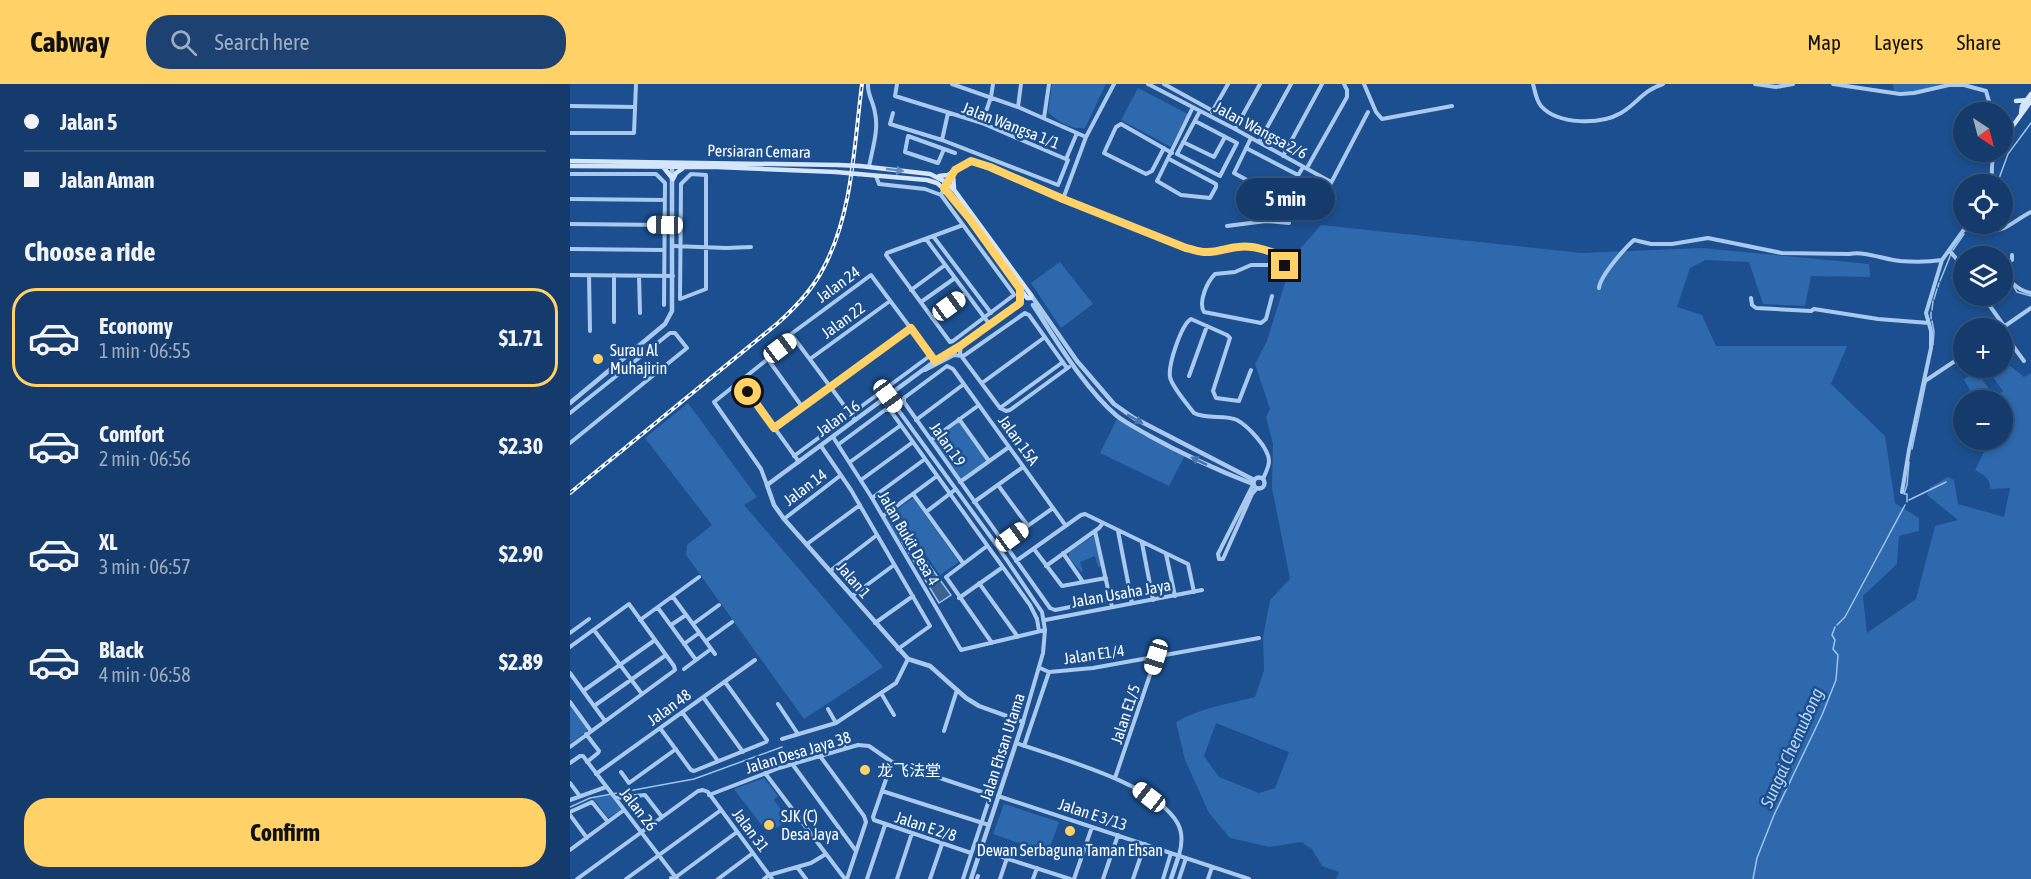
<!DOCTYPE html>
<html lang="en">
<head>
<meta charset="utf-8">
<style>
  :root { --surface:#143b6b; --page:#1d4271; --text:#f1f3f6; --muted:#9dadc1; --line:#33557e; --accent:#ffd166 }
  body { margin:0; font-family:"Asap Condensed","Noto Sans SC",sans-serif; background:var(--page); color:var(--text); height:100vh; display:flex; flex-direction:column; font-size:22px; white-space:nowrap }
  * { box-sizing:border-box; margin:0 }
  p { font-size:20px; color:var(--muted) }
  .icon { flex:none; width:33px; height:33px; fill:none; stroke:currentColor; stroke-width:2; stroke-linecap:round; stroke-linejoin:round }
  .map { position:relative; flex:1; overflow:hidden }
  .side { display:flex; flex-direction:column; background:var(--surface); width:570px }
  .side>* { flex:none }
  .top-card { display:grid; align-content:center; height:132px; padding:0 24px; background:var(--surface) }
  .needle { width:39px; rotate:144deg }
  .tools { position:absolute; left:1383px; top:18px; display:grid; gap:12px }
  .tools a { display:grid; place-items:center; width:60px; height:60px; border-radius:50%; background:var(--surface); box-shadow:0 3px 9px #0003,0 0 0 2px var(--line); font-size:30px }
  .end { position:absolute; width:27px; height:27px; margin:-14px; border:8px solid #ffd166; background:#111; box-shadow:0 0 0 3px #111 }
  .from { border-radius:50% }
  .bubble { position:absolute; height:42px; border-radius:21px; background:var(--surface); box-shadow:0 3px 9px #0003,0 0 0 2px var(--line); font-size:20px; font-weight:700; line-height:42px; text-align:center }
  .car { position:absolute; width:18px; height:36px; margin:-18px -9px; border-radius:8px; box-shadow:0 0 4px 2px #0007; background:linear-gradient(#fff 24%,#345 0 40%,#fff 0 76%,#345 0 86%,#fff 0) }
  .top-card b { display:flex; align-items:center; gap:21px; height:57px; font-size:22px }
  .top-card b+b { border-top:2px solid var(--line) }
  .top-card i { width:15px; height:15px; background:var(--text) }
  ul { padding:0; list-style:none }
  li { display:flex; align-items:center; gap:18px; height:99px; margin:0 12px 9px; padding:0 12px; border:3px solid transparent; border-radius:24px }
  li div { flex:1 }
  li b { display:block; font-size:22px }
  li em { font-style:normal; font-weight:700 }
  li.selected { border-color:var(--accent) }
  li>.icon { width:54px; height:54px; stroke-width:1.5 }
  h2 { padding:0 24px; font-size:27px; line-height:72px }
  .button { display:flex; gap:12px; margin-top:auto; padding:12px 24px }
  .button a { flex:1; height:69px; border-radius:24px; background:var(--accent); color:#111; font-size:24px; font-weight:700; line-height:69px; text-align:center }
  header { display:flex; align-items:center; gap:36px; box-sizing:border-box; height:84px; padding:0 30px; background:var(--accent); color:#111 }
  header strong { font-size:28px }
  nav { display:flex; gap:33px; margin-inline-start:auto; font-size:21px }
  .search { width:420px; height:54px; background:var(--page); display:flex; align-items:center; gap:15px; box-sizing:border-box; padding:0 21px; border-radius:24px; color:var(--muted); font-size:22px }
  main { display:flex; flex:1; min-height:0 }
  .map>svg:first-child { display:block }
</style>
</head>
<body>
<header>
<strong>Cabway</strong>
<div class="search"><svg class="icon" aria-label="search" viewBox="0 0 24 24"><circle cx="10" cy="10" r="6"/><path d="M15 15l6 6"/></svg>Search here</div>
<nav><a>Map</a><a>Layers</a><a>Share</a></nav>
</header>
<main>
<section class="side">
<div class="top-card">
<b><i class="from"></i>Jalan 5</b>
<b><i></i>Jalan Aman</b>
</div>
<h2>Choose a ride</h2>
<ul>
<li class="selected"><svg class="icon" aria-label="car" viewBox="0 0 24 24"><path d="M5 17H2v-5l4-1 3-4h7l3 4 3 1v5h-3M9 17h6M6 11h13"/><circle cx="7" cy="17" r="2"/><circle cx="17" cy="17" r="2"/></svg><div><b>Economy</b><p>1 min · 06:55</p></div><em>$1.71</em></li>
<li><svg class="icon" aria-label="car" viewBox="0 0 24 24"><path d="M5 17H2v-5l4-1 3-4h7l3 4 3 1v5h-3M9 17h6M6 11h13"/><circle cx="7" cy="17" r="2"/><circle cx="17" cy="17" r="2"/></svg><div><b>Comfort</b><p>2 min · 06:56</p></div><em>$2.30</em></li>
<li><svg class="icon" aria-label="car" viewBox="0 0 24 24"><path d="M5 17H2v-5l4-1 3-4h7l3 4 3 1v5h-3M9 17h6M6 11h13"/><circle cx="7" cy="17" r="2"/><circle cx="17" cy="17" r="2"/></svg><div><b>XL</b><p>3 min · 06:57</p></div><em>$2.90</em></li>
<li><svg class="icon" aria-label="car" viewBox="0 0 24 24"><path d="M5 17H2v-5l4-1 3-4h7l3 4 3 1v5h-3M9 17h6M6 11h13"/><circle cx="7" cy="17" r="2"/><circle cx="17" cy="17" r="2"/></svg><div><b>Black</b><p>4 min · 06:58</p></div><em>$2.89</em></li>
</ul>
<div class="button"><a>Confirm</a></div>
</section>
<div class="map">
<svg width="1461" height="795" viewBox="0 0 1461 795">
  <rect width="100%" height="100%" fill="#1b4f8f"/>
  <path fill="#2e69ad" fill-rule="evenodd" d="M482,0H536L515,44C503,46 486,37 478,28Z
    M1323,0H1374L1343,8L1324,7Z
    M568,4L618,30L601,63L551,36Z
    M751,141L1011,169L1132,164L1299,180L1300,193L1241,192L1235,222L1193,220L1179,178L1136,176L1120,184L1107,223L1132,231L1146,262H1277L1261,300L1315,352L1325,419L1349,434V447L1329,452L1327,480L1293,512L1297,549L1346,515L1365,442L1388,436L1357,411L1360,403L1378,393L1384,396L1388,420L1434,433L1440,404L1420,405C1421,395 1414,391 1405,386L1420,356H1432V316H1406L1394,296L1405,286L1425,313L1433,307L1416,284H1432L1433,276L1454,293L1461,289V795H766L769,788L752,782L742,765L731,758L700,763L660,754L639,729L615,676L606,638C630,624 658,620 685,613L694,587L693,553L700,516L720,495L702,404L703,360L696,333L700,325L685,280L697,257L723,173ZM646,639L719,668L705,704L689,709L649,693L634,672Z
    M490,178L523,220L491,244L461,199Z
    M118,319L187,413L174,421L313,583L234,635L116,471L117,461L142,441L75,354Z
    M548,333L615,371L599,402L530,369Z
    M389,335L419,377L390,398L361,356Z
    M343,414L389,478L370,491L342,451L330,458L316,434Z
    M524,451L532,482L528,483L525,472L510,478L513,487L511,488L499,474V468Z
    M0,622L18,646L0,660Z
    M194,694L208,712L204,716L214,730L213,734L216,738L199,748L196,747L164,705Z
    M40,711L51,726L38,734L23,714Z
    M434,720L489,738L478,769L423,750Z"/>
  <path fill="#3c6290" stroke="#9cc4f0" stroke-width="1.5" d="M341,453L356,476L347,482L332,458Z
    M357,478L381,511L369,519L348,484Z"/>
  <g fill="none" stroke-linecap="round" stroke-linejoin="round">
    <path stroke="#9cc4f0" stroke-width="1.5" d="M1427,100L1438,70L1461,39
      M1404,140L1409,148
      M1396,147L1402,140
      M1383,166L1394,150
      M1421,166L1425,172
      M1370,197L1381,170
      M1368,203L1369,199
      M1444,203L1447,208L1461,212
      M1364,215L1367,205
      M1362,226L1363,217
      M1361,228V235
      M1362,237L1364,248L1363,261
      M1342,365L1356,298
      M1339,416L1376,398
      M1337,418V410H1334L1337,401L1339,378
      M1267,541L1275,533L1335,421
      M0,723L20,714L124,695L212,663
      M1183,795L1187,774L1204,731L1252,631L1266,596L1268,571L1263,565L1265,556L1262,551L1265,543"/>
    <path stroke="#a9c9ee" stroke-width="4" d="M298,0C297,10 304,19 305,29C309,46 302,66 299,83
      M382,0L448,23L516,53
      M578,0L665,45L761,98
      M594,0L643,27
      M794,0L806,28L812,35L882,22
      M963,0C965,7 966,16 971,22C988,41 1030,41 1051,29C1068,19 1072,7 1093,0
      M1185,0L1206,3L1223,0
      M1263,0L1330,10L1344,9L1379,1H1394L1416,7L1422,28
      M0,22L65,23
      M448,23L451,0
      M642,28L658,0
      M323,29L320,40L372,56L488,101L498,76L412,39L325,12L327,0
      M474,34L479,0
      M625,37L667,59L650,92L607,70L630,27
      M412,39L421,13L423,0
      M665,45L690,0
      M0,49H64L66,0
      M338,52L374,65L368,79L335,68Z
      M681,54L664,89L714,116
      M372,56L378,29
      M613,58L644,73L655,53
      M689,58L721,0
      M594,64L582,87L576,90L534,69L546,43L551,40L602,69
      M676,64L728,91
      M374,65L385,69
      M713,72L752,0
      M496,75L507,49
      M599,75L646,100V103L640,114L611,111L587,97L623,23
      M737,84L777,13V6L774,0
      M0,90H86L95,99L94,221
      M121,90L136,91V205L110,215L111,100Z
      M306,92L309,100L355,105L371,111
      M677,97L673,108L674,112C687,120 695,118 696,137
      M1421,100C1423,89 1420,79 1425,68
      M371,111C377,95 386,78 406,78L493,115L616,164C622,165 629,168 635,168C646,169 657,164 668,163C682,161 708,167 717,179L713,183L698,181H681L665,188L645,190C637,198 628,218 634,228L691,239L696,235L702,212
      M371,111L443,209L444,211L383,257L380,258L316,171L317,169L393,141
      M0,115L95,116
      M493,115L516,53L544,0
      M714,116V120L718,124H744L749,122L798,28
      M714,116L733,83
      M0,140L95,141
      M1410,140L1417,147C1434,149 1446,135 1461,128
      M657,142L696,137L719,139
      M363,152L421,229
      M356,155L420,241
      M103,162L156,164L181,163
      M0,165L94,166
      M1379,166L1394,184
      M1442,171V176L1434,182C1436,196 1447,206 1461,209
      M0,191L103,192
      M19,191L20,247
      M69,192L70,229
      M1029,204C1030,192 1055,164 1064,156L1081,160H1102L1138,154L1212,169L1279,170C1296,167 1312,175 1330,177C1343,178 1359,178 1372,176
      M341,206L375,181
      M1413,212L1434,242
      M1181,214L1182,221L1186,224L1241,227L1244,225L1308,235L1359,239
      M351,218L385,194
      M362,234L396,209
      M44,238V191
      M1432,244L1461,224
      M1432,247L1454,277
      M391,262L390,269L392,273L430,324
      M392,273L455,229L459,231L497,284
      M197,274L233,324
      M240,275L320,217
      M355,286L384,271L392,272
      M681,286L669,317L646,314L643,307L660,254L657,251L621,235C611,241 598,281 600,293C602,303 618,321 624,329C637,336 655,330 667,336C678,342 699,364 699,377C699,383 695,390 693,395
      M619,292L637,242
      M170,296L229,378
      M1355,297L1394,271
      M412,299L475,253
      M318,312L428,463L472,528L475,546L473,569L453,638
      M430,324L436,327L440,326L499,283
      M430,324L493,278
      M0,329L100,249H105L117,264L0,359
      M389,335L419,377
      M285,336L221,250L301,191L365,277
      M346,336L394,300
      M205,344L341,244
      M263,353L302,414L391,566L475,546
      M361,356L409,321
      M269,360L315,326H320L460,521L467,535L469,547
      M251,362L281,406L360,542L328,565
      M224,372L361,271
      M280,378L331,341
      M291,396L343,358
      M390,398L439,363
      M197,401L191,385L144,318L224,254
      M428,401L458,442
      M683,401L648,470L649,475H653L682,410L687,404
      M1332,408L1339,366L1361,264V247L1356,229L1372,176L1398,140
      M343,410L393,479
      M302,414L355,375
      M404,418L453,383
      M356,428L386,405
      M313,432L367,392
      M214,435L271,391
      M496,442L383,285L377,282L334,314V318L480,524L485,526L541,515
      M525,447L542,523
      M548,447L562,519
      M572,459L583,516
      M237,460L290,421
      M432,460L483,424
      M417,462L376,493L422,559
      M464,465L492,502L536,494
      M493,469L513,498
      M596,470L605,512
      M446,477L511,431L515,430L618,480L624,508
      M476,482L529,444L533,439
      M260,487L307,451
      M409,499L448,553
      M282,512L324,481
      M103,513L145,570
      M389,514L433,483
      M88,524L126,576
      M70,536L129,493
      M475,536L632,506
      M305,539L343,512
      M123,540L149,521
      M101,541L116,531
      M24,546L72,610
      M0,549L19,535
      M136,557L162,538
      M114,560L129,549
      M0,563L59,520L104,582L105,586L0,663
      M470,584L479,588L523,584L689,554
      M114,585L141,565
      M0,589L35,637
      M13,607L85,556
      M311,609L324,631
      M133,613L173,668
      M0,618L21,647
      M208,620L228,650
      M24,622L96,571
      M258,625L266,639
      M112,628L148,677
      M90,644L121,686L124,687L196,658L197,656L155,598
      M374,647L387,606
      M16,650L29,667L28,669L17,678
      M271,654L275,664
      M212,655L266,639L326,599L338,575
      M446,659C488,674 587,700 608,740C613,750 612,761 609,771
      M454,662L479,588
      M433,671L444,635
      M250,672L294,732L296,738L277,795
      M322,678L303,733L304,736L401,769
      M0,679L10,672H13L107,795
      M223,681L286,767
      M51,688L59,699L106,665
      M195,689L275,795
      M26,690L185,576
      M545,694L586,573
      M0,699L9,711
      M312,707L419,741
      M139,711L209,684L288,661L299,662L322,678L418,710L420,713L393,795
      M428,712L679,795
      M45,714L75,711L92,733
      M0,716L36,703
      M0,728L22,718L38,738
      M0,731L17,754
      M0,766L54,726
      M410,766L500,795
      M227,783L236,795
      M106,793L167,748
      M101,794L102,795
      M7,795L128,707L133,706L138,708L202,795
      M56,795L151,726
      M148,795L183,769
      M194,795L199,791L241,779L256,770
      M297,795L315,741
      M327,795L342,749
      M360,795L372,760
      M407,795L408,792
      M430,795L437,774
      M463,795L467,784
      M504,795L522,743
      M533,795L548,751
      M563,795L575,760
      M593,795L601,769
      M609,795L616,774
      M638,795L642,783"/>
    <path stroke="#a9c9ee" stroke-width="4.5" d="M461,211L507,277L544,320L564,334L684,396
      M463,221C486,256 515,305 547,332C556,339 568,345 578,351C612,370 647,386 683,400
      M0,319L95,240L102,227V81
      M683.5 399a5.5 5.5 0 1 1 11 0a5.5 5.5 0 1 1-11 0Z
      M401,795L453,638L409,622L396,614L360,582L338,575L214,435L204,421L197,401L365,277L391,262L450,219L451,207
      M601,795L609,771"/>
    <path stroke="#d6e6fa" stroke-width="4.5" d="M1446,17L1457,16
      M1451,29L1452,22L1461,10
      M1434,54L1461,17
      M0,77L269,81
      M0,82L147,83L266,88
      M94,84L103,95L106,89L112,85
      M288,90L357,96L367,99L380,110L457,214H461V211L385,107L376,98L360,90L290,82
      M369,92L378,91L385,86
      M384,104L383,92L385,86"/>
    <g stroke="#fff" stroke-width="4">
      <path id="rail" d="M0,409L208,239C226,223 243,205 254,183C283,128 284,60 292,0"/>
    </g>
    <use href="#rail" stroke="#1b4f8f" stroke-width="1.5" stroke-dasharray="4.5" stroke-linecap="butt"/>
    <path stroke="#d6e6fa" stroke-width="4.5" d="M269,81L290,82
      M266,88L288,90"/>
  </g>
  <defs><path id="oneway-solid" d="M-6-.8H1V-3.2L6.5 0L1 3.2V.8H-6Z" transform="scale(1.5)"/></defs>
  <use fill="#668bba" href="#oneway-solid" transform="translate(325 86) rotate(7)"/>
  <g fill="#4674ac">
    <use href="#oneway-solid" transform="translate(565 335) rotate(29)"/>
    <use href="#oneway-solid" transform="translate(629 377) rotate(-154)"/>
  </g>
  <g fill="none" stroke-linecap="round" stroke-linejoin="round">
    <path stroke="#ffd166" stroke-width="8" d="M178,308L204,344L341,244L365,277L390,262L450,219V205L399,134L374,104L385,86L401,77L420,83L493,115L616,164C622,165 629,168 635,168C646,169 657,164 668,163C682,161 708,167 717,179L715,182"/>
  </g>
  <g fill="#ffd166" stroke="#1b4f8f" stroke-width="2">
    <circle cx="28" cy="275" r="6"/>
    <circle cx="295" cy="686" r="6"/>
    <circle cx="199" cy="741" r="6"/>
    <circle cx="500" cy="747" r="6"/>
  </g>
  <g text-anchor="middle" stroke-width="5" stroke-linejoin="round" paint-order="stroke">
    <g font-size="16" fill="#fff" stroke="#1b4f8f">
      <text transform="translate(441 41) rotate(21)" y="6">Jalan Wangsa 1/1</text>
      <text transform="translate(691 46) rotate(28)" y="6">Jalan Wangsa 2/6</text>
      <text transform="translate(189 67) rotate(1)" y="6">Persiaran Cemara</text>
      <text transform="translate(268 200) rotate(-36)" y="6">Jalan 24</text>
      <text transform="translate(273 236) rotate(-36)" y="6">Jalan 22</text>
      <text transform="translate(268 334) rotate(-36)" y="6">Jalan 16</text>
      <text transform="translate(449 356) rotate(54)" y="6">Jalan 15A</text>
      <text transform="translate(378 360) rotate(55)" y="6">Jalan 19</text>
      <text transform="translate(235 403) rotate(-37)" y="6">Jalan 14</text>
      <text transform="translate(339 454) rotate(60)" y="6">Jalan Bukit Desa 4</text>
      <text transform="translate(284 496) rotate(49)" y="6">Jalan 1</text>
      <text transform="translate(551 509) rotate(-10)" y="6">Jalan Usaha Jaya</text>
      <text transform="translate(524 570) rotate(-8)" y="6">Jalan E1/4</text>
      <text transform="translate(99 623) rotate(-36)" y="6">Jalan 48</text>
      <text transform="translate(555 630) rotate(-72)" y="6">Jalan E1/5</text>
      <text transform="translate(432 663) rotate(-72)" y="6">Jalan Ehsan Utama</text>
      <text transform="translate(228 668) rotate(-17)" y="6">Jalan Desa Jaya 38</text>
      <text transform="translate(69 725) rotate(52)" y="6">Jalan 26</text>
      <text transform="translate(523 730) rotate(18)" y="6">Jalan E 3/13</text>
      <text transform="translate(356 742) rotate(18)" y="6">Jalan E 2/8</text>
      <text transform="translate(181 746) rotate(53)" y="6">Jalan 31</text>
    </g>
    <g font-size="16" fill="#fff" stroke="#1b4f8f" text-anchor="start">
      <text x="40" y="272">Surau Al<tspan x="40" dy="18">Muhajirin</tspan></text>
      <text x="307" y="692">龙飞法堂</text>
      <text x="211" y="738">SJK (C)<tspan x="211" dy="18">Desa Jaya</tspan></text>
      <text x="500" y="772" text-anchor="middle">Dewan Serbaguna Taman Ehsan</text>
    </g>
    <g font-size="18" font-style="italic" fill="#b5d3f5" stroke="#1b4f8f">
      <text transform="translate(1222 664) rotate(-66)" y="6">Sungai Chemubong</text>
    </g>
  </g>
</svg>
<div class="tools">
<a><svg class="needle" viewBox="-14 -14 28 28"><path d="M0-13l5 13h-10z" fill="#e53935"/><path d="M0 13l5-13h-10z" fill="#9dadc1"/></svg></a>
<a><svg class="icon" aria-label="locate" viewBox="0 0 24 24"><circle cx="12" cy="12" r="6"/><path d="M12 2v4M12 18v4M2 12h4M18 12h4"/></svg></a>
<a><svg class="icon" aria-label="layers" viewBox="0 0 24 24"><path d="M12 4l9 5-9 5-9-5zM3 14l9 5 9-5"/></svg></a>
<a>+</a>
<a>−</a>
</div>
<i class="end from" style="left:178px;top:308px"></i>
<i class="end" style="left:715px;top:182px"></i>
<div class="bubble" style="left:666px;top:94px;width:99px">5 min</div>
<i class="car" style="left:95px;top:141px;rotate:271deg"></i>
<i class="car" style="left:379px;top:222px;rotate:54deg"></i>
<i class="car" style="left:210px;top:264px;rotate:53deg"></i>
<i class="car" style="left:318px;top:312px;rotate:144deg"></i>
<i class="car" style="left:442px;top:453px;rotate:54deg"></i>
<i class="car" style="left:586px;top:573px;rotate:197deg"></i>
<i class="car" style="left:579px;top:713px;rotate:308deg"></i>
</div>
</main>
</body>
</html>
